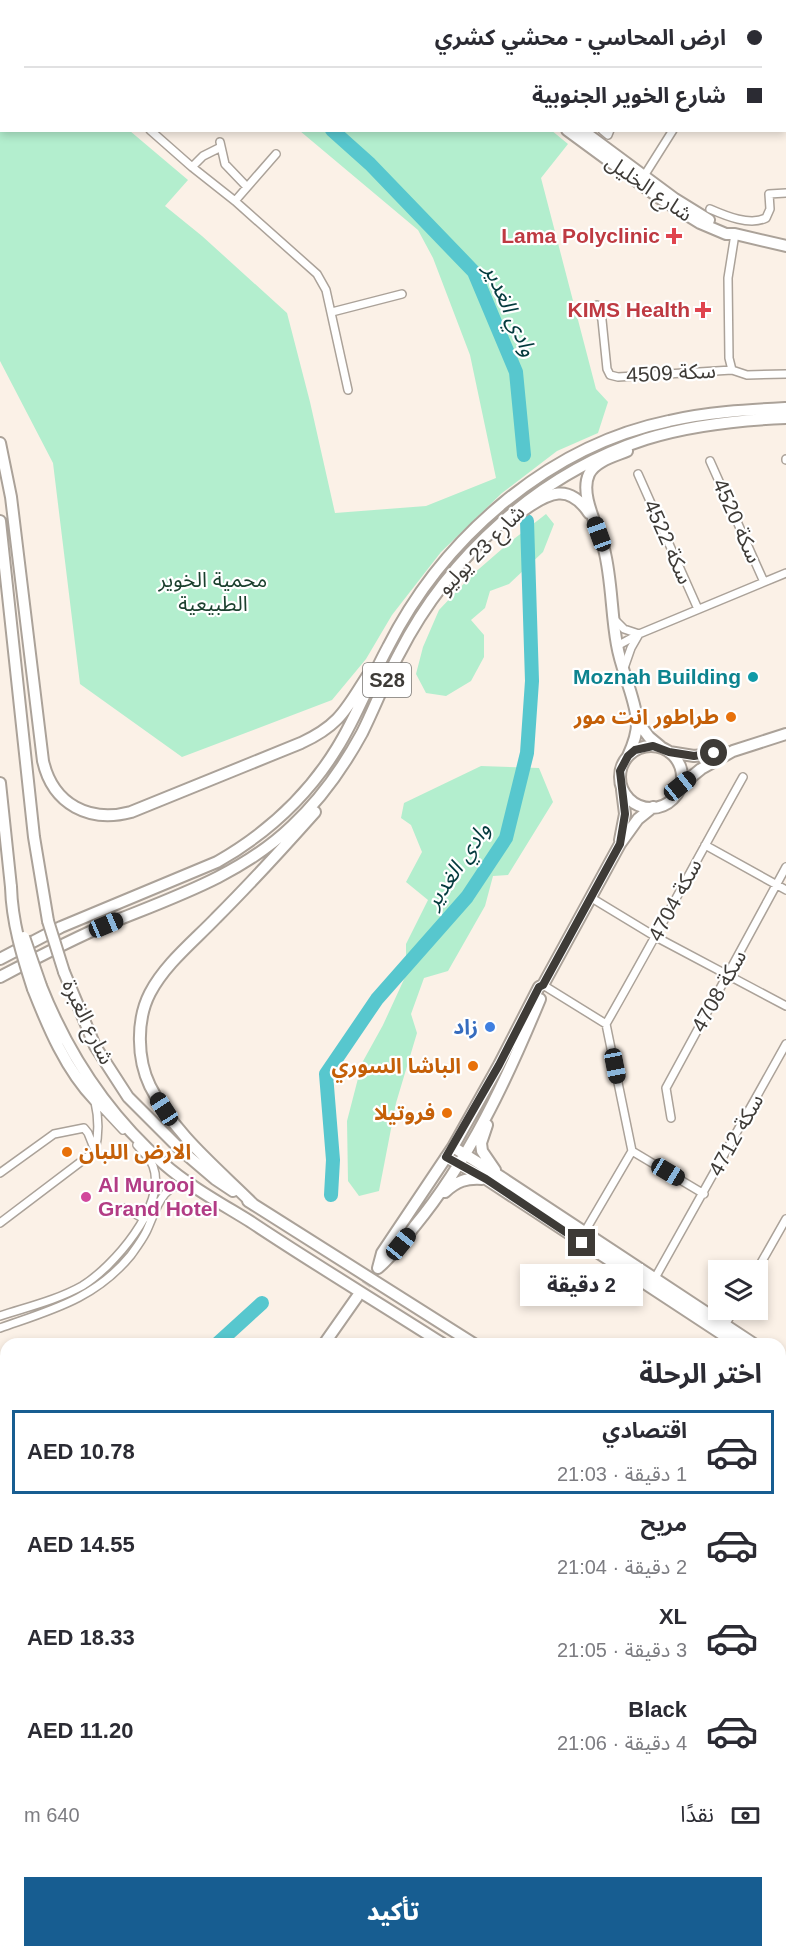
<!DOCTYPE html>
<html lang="ar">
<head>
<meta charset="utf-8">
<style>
  :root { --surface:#fff; --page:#f2f2f3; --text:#2b2b33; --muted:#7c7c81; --line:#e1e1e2; --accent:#175d91 }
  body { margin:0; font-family:Helvetica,"Noto Sans Arabic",sans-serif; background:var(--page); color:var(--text); direction:rtl; height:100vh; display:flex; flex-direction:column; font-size:22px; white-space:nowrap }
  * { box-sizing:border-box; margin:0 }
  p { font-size:20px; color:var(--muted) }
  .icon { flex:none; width:33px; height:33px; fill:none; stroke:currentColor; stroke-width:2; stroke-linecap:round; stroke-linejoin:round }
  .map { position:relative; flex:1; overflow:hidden; direction:ltr }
  .panel { position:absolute; left:0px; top:1338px; width:786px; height:620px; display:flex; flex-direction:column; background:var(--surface); border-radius:18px 18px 0 0; box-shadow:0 3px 9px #0003; direction:rtl }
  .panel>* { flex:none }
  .hud { position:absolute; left:0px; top:0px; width:786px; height:132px; box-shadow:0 3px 9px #0003; direction:rtl; display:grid; align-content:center; height:132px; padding:0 24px; background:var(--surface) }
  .fabs { position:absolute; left:708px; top:1260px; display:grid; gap:12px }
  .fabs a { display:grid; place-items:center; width:60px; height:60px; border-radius:0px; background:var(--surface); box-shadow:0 3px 9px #0003; font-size:30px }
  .end { position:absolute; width:27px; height:27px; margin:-14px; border:8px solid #3e3b37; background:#fff; box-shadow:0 0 0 3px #fff }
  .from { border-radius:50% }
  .bubble { position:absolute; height:42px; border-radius:0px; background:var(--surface); box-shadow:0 3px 9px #0003; font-size:20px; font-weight:800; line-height:42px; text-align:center; direction:rtl }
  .car { position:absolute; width:18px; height:36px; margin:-18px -9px; border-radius:8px; box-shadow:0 0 4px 2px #0007; background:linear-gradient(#222 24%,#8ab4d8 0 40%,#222 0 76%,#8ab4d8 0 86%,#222 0) }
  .hud b { display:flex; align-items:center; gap:21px; height:57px; font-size:22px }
  .hud b+b { border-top:2px solid var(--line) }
  .hud i { width:15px; height:15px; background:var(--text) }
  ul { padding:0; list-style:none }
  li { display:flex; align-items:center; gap:18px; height:84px; margin:0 12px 9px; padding:0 12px; border:3px solid transparent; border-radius:0px }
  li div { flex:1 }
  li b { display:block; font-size:22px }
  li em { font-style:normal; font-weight:800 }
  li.active { border-color:var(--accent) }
  li>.icon { width:54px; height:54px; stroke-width:1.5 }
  h2 { padding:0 24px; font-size:27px; line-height:72px }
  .pay { display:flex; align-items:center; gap:15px; height:66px; padding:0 24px; font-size:22px }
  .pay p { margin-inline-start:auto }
  .cta { display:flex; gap:12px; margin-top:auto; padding:12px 24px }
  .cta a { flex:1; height:69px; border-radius:0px; background:var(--accent); color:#fff; font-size:24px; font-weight:800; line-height:69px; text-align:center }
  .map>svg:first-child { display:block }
</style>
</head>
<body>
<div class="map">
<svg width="786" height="1957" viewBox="0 0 786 1957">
  <rect width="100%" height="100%" fill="#fbf1e7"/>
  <path fill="#b3eece" d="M159,0H395L397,1L159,2Z
    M500,0H693L692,2H499Z
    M0,20L2,22V130L130,131L188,180L165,206L202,236L287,313L310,402L335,513L426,506L496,478L470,355L433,258L418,230L300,131L551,130L568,144L541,178L596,389L608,402L598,433L557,451L502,493L441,552L392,615L366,659L332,700L182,757L80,684L53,463L0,361Z
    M546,514L554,524L543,552L509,584L490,591L485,608L471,620L484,635V657L471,681L446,696L426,693L416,674L423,647L439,610L472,575L510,542Z
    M481,766L539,768L553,802L508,875L493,876L485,906L448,971L424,978L411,1014L417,1033L396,1103L379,1191L359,1196L348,1181L347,1121L362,1063L383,1025L406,975V944L428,900L406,882L422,852L411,825L401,818L404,803Z"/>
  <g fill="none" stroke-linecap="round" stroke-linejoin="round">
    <path stroke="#57c7ce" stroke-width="14" d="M204,0L206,2
      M332,130L370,164L474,272L516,372L524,455
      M331,1195L333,1160L326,1074L377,999L467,897L506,838L527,753L532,681L527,521
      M217,1344L262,1303
      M0,1636L6,1626"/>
    <path stroke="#d5cdc4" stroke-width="10" stroke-dasharray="10 5" stroke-linecap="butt" d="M357,1297L378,1268"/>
    <g stroke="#aba299" stroke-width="10">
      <path id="street" d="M5,0L7,2
        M454,2L455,0
        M659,2L660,0
        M746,2L747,0
        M784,75H786
        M150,130L192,167L235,201L317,274L326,290L348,390
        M602,130L608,135L610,130
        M220,142L225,164L247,187
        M192,167L203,156L221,147
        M644,176L673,130
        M235,201L276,154
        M710,209C726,216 750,226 766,218L770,209L769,194L786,193
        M597,305L602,320L607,369L610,375L618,377L732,370L747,375L786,374
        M332,312L402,294
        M732,370L729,358L728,278L735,234
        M786,459V460
        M710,461L764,582
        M638,474L698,609
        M615,620L624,629L639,634L631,648L624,668
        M617,646L639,634L786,573
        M705,845L786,890
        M590,897L656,937L786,1006
        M543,985L606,1024L632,1151L584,1233
        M606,1024C653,942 697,859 743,777
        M95,1100L123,1130
        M671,1118L666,1088L786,867
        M632,1151L704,1194
        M0,1173L54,1134L84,1128L88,1133L94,1148
        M125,1208L144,1219
        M0,1223L95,1151C99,1134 99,1119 95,1102
        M757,1270L786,1219
        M655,1278L786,1044
        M0,1316C27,1307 57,1300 82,1286C112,1268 168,1205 153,1166C150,1158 142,1151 137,1145
        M725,1325L734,1310
        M0,1328C51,1310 95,1299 131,1255C136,1248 142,1240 146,1232C155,1214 162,1179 189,1186
        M80,1957V1952"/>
    </g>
    <g stroke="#aba299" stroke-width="14">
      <path id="secondary" d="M406,0L408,2
        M567,130L661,199L700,223L726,234H735L786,246
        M582,130L675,199L709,220
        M627,451C615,456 595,461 589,474C579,495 599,528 604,549C612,580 611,613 617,645C621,670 634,694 637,720C638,732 633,745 628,756
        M524,510C549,492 569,483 589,513
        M637,721L649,737L661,747
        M620 777a31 31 0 1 1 62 0a31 31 0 1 1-62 0Z
        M669,752L694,756L727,752
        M680,786L701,769L733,751L786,734
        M620,840L625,814L622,790
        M487,1125L481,1143L482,1151L495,1170
        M453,1147L501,1177L754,1344
        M446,1157L486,1179L737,1344
        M445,1192C457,1181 466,1178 482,1179
        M378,1268L382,1253L453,1147L499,1065L539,987L543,985L620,844L638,819L653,807
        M378,1268C392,1256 403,1241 414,1227C470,1159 507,1079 540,999
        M324,1344L357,1297
        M780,1361L786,1365
        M780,1374L786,1382
        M780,1404H786
        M780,1415L786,1414
        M780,1424H786
        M12,1957V1952"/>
    </g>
    <g stroke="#aba299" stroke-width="14">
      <path id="primary" d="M0,443L11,497L43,761C53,805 90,823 131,812L301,743C340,725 346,709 368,675
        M0,521L34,837L48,921
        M0,783L11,887
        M0,959L61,927L217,862C266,834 307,797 337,748C357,716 370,680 388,647C443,538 548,446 669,421C707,412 747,410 786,408
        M64,972L95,1046L128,1097L181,1150L215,1179L233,1191
        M0,977C36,958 72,939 110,923C174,897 241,875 292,826C320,800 344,766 362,733C375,707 385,680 399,654C449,556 540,473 646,439C691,425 738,420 786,418
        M41,986C68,1054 108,1115 164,1164C189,1186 222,1204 251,1222C314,1264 379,1303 443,1344
        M33,989C48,1027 66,1070 95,1100
        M248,1201L474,1344
        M254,1205C217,1168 174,1134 150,1086C137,1059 136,1020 150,993C165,964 194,941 216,918C250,884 283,848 315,812
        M780,1536L786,1540"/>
    </g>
    <g stroke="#aba299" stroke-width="15">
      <path id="highway" d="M780,1565L786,1569"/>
    </g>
    <use href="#street" stroke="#fff" stroke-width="7"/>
    <use href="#secondary" stroke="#fff" stroke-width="10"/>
    <use href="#primary" stroke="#fff" stroke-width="10"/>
    <use href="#highway" stroke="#fff" stroke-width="12"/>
    <g stroke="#aba299" stroke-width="14" stroke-linecap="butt">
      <path id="primary-bridge" d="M11,887C12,922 22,955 33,989
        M48,921L64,972
        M24,937L41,986"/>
    </g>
    <use href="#primary-bridge" stroke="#fff" stroke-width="10"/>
  </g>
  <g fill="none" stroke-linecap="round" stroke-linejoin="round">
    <path stroke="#3e3b37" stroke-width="8" d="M582,1243L486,1179L446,1157L499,1065L539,987L543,985L620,844L625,814L620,771L628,756L635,750L653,746L669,752L694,756L714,753"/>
  </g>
  <g fill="#e0444e" stroke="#fff" stroke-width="2">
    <path d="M671 227h6v6h6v6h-6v6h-6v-6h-6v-6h6z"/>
    <path d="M700 301h6v6h6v6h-6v6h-6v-6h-6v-6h6z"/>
  </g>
  <circle fill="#0f9aa8" stroke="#fff" stroke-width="2" cx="753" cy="677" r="6"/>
  <g fill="#e8710a" stroke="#fff" stroke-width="2">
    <circle cx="731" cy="717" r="6"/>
    <circle cx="473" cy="1066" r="6"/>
    <circle cx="447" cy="1113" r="6"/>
    <circle cx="67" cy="1152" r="6"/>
  </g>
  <circle fill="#3f7fe0" stroke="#fff" stroke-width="2" cx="490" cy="1027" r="6"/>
  <circle fill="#d1479c" stroke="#fff" stroke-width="2" cx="86" cy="1197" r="6"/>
  <g text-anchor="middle" stroke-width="4.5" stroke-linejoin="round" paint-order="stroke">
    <rect fill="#fff" stroke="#787673" stroke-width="1.5" x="363" y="663" width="48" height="34" rx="4.5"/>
    <g font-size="20" font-weight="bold" fill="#3e3b37">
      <text x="387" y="687">S28</text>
    </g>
    <g font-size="21" fill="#3e3b37" stroke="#fff">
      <text transform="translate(649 188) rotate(35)" y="7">شارع الخليل</text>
      <text transform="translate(671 373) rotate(-3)" y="7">سكة 4509</text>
      <text transform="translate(737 521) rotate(66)" y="7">سكة 4520</text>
      <text transform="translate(668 542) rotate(66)" y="7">سكة 4522</text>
      <text transform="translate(481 550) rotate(-46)" y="7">شارع 23 يوليو</text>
      <text transform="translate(675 900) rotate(-62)" y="7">سكة 4704</text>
      <text transform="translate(719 991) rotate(-61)" y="7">سكة 4708</text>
      <text transform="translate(88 1022) rotate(64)" y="7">شارع الغبرة</text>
      <text transform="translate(736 1135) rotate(-61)" y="7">سكة 4712</text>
    </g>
    <g font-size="21" font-weight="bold" fill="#be3a42" stroke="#fff" text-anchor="end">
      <text x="660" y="243">Lama Polyclinic</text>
      <text x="690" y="317">KIMS Health</text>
    </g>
    <g font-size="21" fill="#1b402e" stroke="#fff">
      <text x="213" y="587">محمية الخوير<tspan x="213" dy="24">الطبيعية</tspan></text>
    </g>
    <g font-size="21" font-weight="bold" fill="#0d838f" stroke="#fff" text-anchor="end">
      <text x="741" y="684">Moznah Building</text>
    </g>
    <g font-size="21" font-weight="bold" fill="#c56008" stroke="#fff" text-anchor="end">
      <text x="719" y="724">طراطور انت مور</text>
      <text x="461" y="1073">الباشا السوري</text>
      <text x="435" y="1120">فروتيلا</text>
      <text x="79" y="1159" text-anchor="start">الارض اللبان</text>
    </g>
    <g font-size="21" font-weight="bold" fill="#366cbe" stroke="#fff" text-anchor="end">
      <text x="478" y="1034">زاد</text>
    </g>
    <g font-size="21" font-weight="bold" fill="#b23c85" stroke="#fff" text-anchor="start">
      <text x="98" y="1192">Al Murooj<tspan x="98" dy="24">Grand Hotel</tspan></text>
    </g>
    <g font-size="22" font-style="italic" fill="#033a3d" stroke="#fff">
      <text transform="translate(511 310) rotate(66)" y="8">وادي الغدير</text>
      <text transform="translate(457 865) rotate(-56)" y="8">وادي الغدير</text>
    </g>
  </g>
</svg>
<div class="fabs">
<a><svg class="icon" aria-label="layers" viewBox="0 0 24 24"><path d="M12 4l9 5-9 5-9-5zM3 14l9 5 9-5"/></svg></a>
</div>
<i class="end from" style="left:714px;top:753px"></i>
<i class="end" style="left:582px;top:1243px"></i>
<div class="bubble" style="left:520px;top:1264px;width:123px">2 دقيقة</div>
<i class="car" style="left:599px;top:534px;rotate:340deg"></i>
<i class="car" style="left:680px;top:786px;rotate:51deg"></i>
<i class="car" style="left:106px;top:925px;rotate:67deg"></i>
<i class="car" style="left:615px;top:1066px;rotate:169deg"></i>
<i class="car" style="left:164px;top:1109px;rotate:327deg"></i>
<i class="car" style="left:668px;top:1172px;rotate:121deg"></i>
<i class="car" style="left:401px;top:1244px;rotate:39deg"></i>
<div class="hud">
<b><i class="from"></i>ارض المحاسي - محشي كشري</b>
<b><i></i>شارع الخوير الجنوبية</b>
</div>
<section class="panel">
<h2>اختر الرحلة</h2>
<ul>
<li class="active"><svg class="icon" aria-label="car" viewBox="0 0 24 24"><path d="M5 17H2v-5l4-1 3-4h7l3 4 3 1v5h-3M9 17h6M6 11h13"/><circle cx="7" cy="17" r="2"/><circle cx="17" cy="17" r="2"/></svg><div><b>اقتصادي</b><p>1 دقيقة · 21:03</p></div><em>AED 10.78</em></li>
<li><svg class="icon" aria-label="car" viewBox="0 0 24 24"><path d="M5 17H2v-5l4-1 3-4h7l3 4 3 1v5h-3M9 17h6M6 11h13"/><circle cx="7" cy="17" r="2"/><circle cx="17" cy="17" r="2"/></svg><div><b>مريح</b><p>2 دقيقة · 21:04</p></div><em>AED 14.55</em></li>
<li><svg class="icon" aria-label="car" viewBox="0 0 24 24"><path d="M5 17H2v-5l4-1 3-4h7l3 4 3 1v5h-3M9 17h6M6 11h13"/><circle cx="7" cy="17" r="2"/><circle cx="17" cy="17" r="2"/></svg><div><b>XL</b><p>3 دقيقة · 21:05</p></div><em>AED 18.33</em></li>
<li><svg class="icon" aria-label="car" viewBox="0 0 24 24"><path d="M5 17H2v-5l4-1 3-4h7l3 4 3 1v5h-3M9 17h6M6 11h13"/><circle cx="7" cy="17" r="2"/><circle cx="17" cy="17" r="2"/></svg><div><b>Black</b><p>4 دقيقة · 21:06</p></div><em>AED 11.20</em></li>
</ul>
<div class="pay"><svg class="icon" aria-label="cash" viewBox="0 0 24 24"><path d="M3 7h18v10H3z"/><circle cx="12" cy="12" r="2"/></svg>نقدًا<p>640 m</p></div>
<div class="cta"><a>تأكيد</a></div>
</section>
</div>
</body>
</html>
